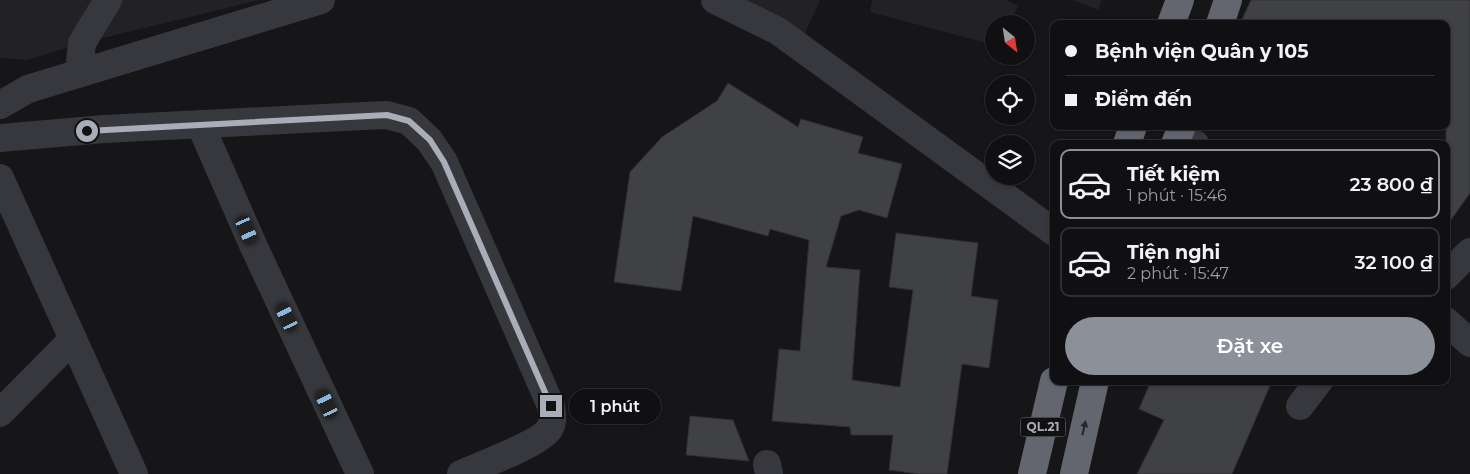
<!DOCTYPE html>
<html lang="vi">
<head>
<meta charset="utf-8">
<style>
  :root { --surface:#101012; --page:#1e1e20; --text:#f1f3f6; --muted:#9c9d9f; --line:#303032; --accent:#8c9099 }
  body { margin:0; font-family:Montserrat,sans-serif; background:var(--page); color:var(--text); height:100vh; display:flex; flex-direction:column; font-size:19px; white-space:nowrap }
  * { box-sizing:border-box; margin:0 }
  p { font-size:16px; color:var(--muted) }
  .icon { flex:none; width:28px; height:28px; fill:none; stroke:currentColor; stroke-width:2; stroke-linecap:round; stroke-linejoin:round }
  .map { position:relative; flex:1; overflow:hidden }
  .sheet { position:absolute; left:1050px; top:140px; width:400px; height:245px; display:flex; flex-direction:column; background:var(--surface); border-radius:10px; box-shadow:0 1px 4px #0004,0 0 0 1px var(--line) }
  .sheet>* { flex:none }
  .hud { position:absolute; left:1050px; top:20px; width:400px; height:110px; border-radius:10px; box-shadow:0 1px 4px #0004,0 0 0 1px var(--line); display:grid; align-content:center; height:110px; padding:0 15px; background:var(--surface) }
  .needle { width:32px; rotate:150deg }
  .controls { position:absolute; left:985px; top:15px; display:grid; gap:10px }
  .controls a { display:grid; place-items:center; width:50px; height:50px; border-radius:50%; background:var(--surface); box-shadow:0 1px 4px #0004,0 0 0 1px var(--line); font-size:25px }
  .end { position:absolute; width:22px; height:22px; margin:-11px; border:6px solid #a8adb8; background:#111; box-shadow:0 0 0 2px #111 }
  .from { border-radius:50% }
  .bubble { position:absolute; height:35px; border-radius:18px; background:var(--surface); box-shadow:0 1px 4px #0004,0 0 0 1px var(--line); font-size:16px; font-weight:600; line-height:35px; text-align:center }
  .car { position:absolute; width:15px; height:30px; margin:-15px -8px; border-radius:6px; box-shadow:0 0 4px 1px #0007; background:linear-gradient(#222 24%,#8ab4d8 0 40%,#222 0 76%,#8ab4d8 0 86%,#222 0) }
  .hud b { display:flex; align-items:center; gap:18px; height:48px; font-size:19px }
  .hud b+b { border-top:1px solid var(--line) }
  .hud i { width:12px; height:12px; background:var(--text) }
  ul { padding:9px 0 0; list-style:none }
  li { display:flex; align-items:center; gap:15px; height:70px; margin:0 10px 8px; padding:0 5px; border:2px solid var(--line); border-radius:10px }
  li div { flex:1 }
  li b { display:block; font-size:19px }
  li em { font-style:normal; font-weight:600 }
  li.selected { border-color:var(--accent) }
  li>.icon { width:45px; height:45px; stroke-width:1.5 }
  .button { display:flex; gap:10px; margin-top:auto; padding:10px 15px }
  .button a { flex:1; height:58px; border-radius:30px; background:var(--accent); color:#fff; font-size:20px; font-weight:600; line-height:58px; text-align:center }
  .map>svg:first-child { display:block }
</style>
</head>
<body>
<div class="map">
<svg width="1470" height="474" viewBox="0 0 1470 474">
  <rect width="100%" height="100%" fill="#161618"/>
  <path fill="#222225" d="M0,0H260L82,43L27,60L0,58Z
    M727,0H820L802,40Z
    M872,0H1006L1018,6L1010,24H994V45L870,12Z
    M1073,0H1102L1098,10Z"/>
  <path fill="#404145" stroke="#303034" d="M1251,0H1470V193L1446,227V24H1240Z
    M728,83L798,127L801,119L863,137L858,153L902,164L887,218L859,210L841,216L826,267L860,270L852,380L900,387L913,290L889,287L896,233L978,243L971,296L998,300L989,368L962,364L947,474H919L889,470L893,435H851L850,427L772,421L779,349L800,351L809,240L770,229L768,236L693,216L681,291L614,282L630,172L662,137L717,101Z
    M1151,381H1272L1232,474H1137L1164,420L1139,409Z
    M690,416L733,420L749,461L686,455Z"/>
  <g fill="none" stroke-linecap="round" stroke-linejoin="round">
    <path stroke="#37383d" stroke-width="28" d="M715,0L778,31L1054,232
      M79,74L82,43L108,0
      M0,105L28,89L321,0
      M200,124L254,247L360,474
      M1179,135L1195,144
      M0,138L104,129L363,116L387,115L409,121L429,140L444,162L551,406C552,414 554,422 549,429C541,443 479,466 461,474
      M0,178L134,474
      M1446,276L1470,252
      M1446,321L1470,343
      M1300,406L1319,381
      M0,413L73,339
      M767,464L769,474"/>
    <path stroke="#63666e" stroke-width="28" d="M1171,24L1180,0
      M1220,24L1228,0
      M1127,144L1133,126
      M1175,144L1182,126
      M1032,474L1054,381
      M1074,474L1095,381"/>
  </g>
  <defs><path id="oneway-solid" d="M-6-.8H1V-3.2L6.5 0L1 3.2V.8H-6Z" transform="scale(1.25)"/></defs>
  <use fill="#26262a" href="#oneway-solid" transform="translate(1084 428) rotate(-77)"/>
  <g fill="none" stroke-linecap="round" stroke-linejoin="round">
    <path stroke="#a8adb8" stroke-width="6" d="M87,131L387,115L409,121L430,140L444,162L551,406"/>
  </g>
  <g text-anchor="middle" stroke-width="4" stroke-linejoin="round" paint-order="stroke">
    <rect fill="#111113" stroke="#7b7e86" stroke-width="1" x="1020.5" y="417.5" width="45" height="19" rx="4"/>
    <g font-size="12" font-weight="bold" fill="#a8adb8">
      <text x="1043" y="431">QL.21</text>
    </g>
  </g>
</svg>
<div class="controls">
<a><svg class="needle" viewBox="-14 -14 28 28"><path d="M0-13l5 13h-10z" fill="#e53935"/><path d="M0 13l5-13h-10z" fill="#9c9d9f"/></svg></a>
<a><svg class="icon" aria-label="locate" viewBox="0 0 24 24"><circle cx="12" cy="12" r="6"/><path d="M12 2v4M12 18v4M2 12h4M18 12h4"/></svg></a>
<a><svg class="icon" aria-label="layers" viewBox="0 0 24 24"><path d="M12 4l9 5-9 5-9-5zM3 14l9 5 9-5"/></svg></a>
</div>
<i class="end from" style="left:87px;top:131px"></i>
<i class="end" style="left:551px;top:406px"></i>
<div class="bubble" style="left:569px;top:389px;width:92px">1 phút</div>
<i class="car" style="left:247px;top:230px;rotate:156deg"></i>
<i class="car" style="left:287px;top:317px;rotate:335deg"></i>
<i class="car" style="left:327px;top:404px;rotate:335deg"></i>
<div class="hud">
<b><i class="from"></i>Bệnh viện Quân y 105</b>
<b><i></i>Điểm đến</b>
</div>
<section class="sheet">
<ul>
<li class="selected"><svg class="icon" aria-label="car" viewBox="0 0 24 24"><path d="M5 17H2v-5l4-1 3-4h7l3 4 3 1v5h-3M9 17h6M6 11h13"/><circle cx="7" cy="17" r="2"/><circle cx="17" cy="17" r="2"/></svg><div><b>Tiết kiệm</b><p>1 phút · 15:46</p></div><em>23 800 ₫</em></li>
<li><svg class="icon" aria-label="car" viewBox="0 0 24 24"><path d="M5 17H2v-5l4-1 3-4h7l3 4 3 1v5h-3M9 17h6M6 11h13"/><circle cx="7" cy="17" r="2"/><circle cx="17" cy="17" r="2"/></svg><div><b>Tiện nghi</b><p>2 phút · 15:47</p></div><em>32 100 ₫</em></li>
</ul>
<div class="button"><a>Đặt xe</a></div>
</section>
</div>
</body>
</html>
